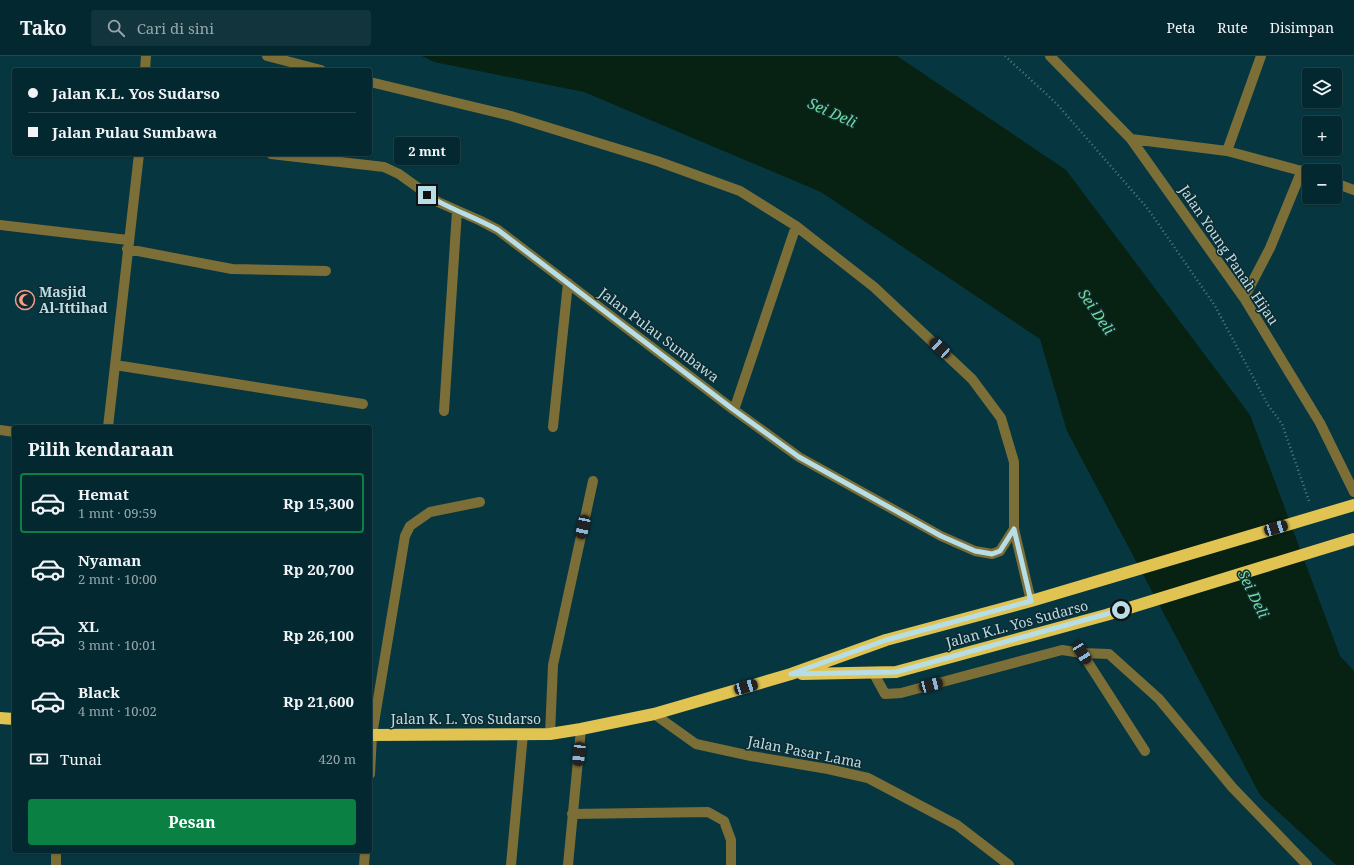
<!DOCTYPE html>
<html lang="id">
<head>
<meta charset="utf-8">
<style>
  :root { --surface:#042830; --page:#12343c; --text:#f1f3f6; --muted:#97a6ab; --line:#25444c; --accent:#0b8043 }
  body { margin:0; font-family:"Noto Serif",serif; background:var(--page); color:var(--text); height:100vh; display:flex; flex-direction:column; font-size:15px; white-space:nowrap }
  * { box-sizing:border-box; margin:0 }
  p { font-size:13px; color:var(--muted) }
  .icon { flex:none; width:22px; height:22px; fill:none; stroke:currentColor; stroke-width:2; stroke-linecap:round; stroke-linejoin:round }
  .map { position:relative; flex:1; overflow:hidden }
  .drawer { position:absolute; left:12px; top:369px; width:360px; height:428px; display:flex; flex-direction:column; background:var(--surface); border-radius:4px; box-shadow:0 1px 3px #0004,0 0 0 1px var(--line) }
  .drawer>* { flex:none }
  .top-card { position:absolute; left:12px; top:12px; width:360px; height:88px; border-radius:4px; box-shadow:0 1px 3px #0004,0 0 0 1px var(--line); display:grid; align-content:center; height:88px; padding:0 16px; background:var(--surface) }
  .buttons { position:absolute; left:1302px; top:12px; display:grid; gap:8px }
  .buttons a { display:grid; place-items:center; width:40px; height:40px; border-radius:4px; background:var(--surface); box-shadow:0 1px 3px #0004,0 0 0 1px var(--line); font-size:20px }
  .end { position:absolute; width:18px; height:18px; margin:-9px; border:5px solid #b7dee7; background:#111; box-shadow:0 0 0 2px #111 }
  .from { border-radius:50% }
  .bubble { position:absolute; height:28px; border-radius:4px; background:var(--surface); box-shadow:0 1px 3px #0004,0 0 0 1px var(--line); font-size:13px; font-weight:700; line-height:28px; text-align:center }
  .car { position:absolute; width:12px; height:24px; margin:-12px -6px; border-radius:5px; box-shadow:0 0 3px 1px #0007; background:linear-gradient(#222 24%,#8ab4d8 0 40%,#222 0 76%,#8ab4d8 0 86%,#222 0) }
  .top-card b { display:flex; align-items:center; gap:14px; height:38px; font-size:15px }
  .top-card b+b { border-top:1px solid var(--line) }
  .top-card i { width:10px; height:10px; background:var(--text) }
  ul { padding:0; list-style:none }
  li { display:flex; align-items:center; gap:12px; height:60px; margin:0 8px 6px; padding:0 8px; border:2px solid transparent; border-radius:4px }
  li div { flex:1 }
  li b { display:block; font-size:15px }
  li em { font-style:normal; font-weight:700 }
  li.on { border-color:var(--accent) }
  li>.icon { width:36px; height:36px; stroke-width:1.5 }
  h2 { padding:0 16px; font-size:18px; line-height:48px }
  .pay { display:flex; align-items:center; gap:10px; height:44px; padding:0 16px; font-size:15px }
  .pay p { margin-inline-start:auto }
  .action { display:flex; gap:8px; margin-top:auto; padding:8px 16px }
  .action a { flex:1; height:46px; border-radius:4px; background:var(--accent); color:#fff; font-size:16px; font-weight:700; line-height:46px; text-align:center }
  header { display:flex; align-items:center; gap:24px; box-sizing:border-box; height:56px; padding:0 20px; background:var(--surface); border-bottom:1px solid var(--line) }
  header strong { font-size:19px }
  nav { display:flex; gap:22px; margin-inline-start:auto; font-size:14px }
  .search { width:280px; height:36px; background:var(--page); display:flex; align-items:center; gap:10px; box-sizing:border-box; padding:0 14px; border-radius:4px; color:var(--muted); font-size:15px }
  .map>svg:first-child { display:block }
</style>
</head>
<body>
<header>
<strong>Tako</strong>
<div class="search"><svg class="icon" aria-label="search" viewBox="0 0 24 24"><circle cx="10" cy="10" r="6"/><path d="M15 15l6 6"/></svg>Cari di sini</div>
<nav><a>Peta</a><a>Rute</a><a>Disimpan</a></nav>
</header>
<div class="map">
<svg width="1354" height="809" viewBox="0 0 1354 809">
  <rect width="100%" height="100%" fill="#063640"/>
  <path fill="#072112" d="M422,0H897L1066,114L1250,359L1340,600L1354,615V809H1336L1260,739L1067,375L1040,283L821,136L584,36L434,6Z"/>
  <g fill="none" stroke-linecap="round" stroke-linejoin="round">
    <path stroke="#517d86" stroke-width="2.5" stroke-dasharray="1 3" stroke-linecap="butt" d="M1005,0L1056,47L1148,153L1215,250L1268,349L1282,368L1309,445"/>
    <path stroke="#7c6e37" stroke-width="10" d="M267,0L321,14
      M1050,0L1131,83L1244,242L1320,367L1354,436
      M145,14L146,0
      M370,26L511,60L657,105L740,135L796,170L874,231L972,323L1001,362L1014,406V473L1031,545
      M1131,83L1227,95L1309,117
      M1227,95L1261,0
      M271,98L384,111L399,118L438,146L481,165L498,174L734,354L799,401L941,480L975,495L992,498L1000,495L1014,473
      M1335,127L1354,134
      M0,169L128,184
      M127,193L232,213L326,215
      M1244,242L1270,192L1302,114
      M115,309L363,348
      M734,354L796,170
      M444,355L457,155
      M108,371L139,98
      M553,371L568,227
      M0,374L14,376
      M1082,597L1109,598L1159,643L1232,731L1307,809
      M873,616L885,638L901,637L1062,594L1082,597L1145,695
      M654,658L696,688L751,700L828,713L868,722L957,769L1009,809
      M550,678L553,609L593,425
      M370,718L372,679L405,480L410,470L430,456L480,446
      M572,758L708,756L724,765L731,784V809
      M56,809V795
      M364,809L365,795
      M511,809L523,678
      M568,809L581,673"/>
    <path stroke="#e0c351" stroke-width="12" d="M802,618L896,616L1106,559L1354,483
      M0,662L14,663
      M370,679L550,678L581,673L654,658L791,618L886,584L1031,545L1354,449"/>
  </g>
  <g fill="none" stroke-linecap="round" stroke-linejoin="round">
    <path stroke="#b7dee7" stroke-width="5" d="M427,139C449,153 475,161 498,174L734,354L799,401L941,480L975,495L992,498L1000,495L1014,473L1031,545L886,584L791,618L896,616L1121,554"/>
  </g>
  <defs>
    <g id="mosque-ring" transform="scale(1)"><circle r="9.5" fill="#102a30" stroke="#f49e88" stroke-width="1.5"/><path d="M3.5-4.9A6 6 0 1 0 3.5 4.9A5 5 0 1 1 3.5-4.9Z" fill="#f49e88"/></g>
  </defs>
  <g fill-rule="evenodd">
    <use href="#mosque-ring" x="25" y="244"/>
  </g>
  <g text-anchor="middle" stroke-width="3" stroke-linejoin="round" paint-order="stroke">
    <g font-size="14" fill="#b7dee7" stroke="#102a30">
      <text transform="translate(1229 199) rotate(56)" y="5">Jalan Young Panah Hijau</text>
      <text transform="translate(659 279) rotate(37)" y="5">Jalan Pulau Sumbawa</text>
      <text transform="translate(1017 568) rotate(-15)" y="5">Jalan K.L. Yos Sudarso</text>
      <text x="466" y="668">Jalan K. L. Yos Sudarso</text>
      <text transform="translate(805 696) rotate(11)" y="5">Jalan Pasar Lama</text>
    </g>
    <g font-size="14" font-weight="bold" fill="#b7dee7" stroke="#102a30" text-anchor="start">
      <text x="39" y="241">Masjid<tspan x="39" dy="16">Al-Ittihad</tspan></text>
    </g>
    <g font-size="15" font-style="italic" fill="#6fdc99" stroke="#102a30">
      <text transform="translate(832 57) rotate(24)" y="5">Sei Deli</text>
      <text transform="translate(1096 256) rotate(56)" y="5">Sei Deli</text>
      <text transform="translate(1253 538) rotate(64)" y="5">Sei Deli</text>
    </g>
  </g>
</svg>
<div class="buttons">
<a><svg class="icon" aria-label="layers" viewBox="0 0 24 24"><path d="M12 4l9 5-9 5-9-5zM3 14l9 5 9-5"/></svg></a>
<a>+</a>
<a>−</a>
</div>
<i class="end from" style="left:1121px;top:554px"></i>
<i class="end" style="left:427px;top:139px"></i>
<div class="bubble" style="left:394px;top:81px;width:66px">2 mnt</div>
<i class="car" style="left:940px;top:292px;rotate:313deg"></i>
<i class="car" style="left:583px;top:471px;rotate:192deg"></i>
<i class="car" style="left:1276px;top:472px;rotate:73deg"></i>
<i class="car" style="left:1082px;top:597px;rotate:148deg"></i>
<i class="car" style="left:931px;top:629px;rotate:75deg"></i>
<i class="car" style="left:746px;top:631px;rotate:74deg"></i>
<i class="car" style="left:579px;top:698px;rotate:186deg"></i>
<div class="top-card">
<b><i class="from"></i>Jalan K.L. Yos Sudarso</b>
<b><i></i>Jalan Pulau Sumbawa</b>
</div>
<section class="drawer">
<h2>Pilih kendaraan</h2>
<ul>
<li class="on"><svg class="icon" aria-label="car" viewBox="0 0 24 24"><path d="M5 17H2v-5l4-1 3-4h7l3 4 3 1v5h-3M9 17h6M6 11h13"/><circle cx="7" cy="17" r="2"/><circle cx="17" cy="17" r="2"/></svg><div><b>Hemat</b><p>1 mnt · 09:59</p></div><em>Rp 15,300</em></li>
<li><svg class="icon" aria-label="car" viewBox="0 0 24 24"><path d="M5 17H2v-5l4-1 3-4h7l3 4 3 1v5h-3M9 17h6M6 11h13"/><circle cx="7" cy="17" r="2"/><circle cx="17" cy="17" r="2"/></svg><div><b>Nyaman</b><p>2 mnt · 10:00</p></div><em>Rp 20,700</em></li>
<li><svg class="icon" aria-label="car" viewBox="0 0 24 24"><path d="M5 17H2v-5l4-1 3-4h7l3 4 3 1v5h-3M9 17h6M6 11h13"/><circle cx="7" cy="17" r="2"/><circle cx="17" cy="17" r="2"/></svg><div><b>XL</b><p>3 mnt · 10:01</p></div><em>Rp 26,100</em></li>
<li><svg class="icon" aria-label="car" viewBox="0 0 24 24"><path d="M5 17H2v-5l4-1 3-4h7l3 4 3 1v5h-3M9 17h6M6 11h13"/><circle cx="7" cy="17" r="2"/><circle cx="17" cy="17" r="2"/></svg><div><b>Black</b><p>4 mnt · 10:02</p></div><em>Rp 21,600</em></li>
</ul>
<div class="pay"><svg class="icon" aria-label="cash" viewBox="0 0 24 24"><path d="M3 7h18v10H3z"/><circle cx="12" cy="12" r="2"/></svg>Tunai<p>420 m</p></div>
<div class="action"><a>Pesan</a></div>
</section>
</div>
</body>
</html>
